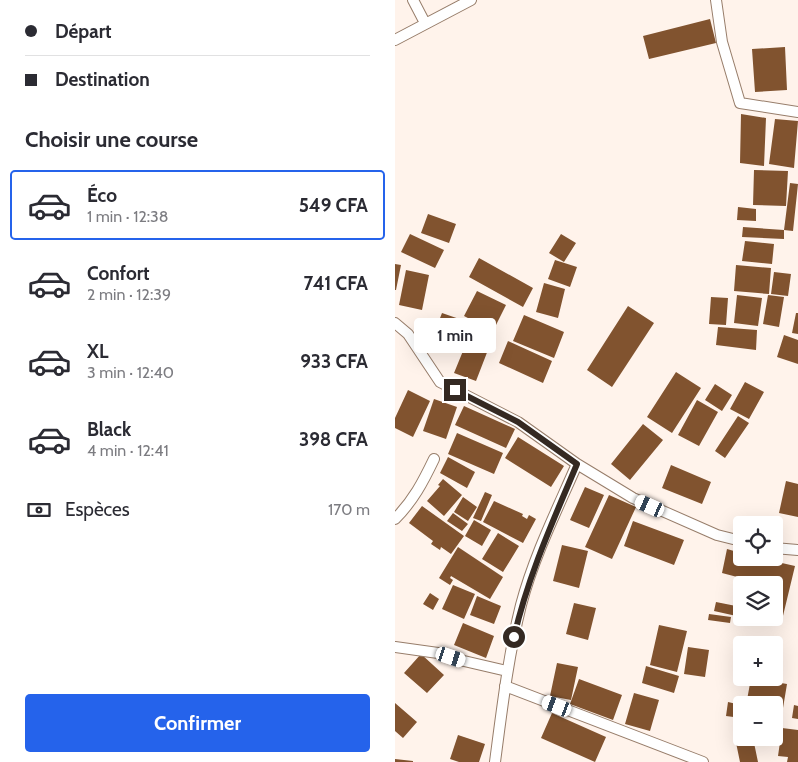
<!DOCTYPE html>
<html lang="fr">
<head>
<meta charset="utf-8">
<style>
  :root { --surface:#fff; --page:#f7f7f7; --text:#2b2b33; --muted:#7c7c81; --line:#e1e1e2; --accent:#2563eb }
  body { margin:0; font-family:Cabin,sans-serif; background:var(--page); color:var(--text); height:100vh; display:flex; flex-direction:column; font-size:19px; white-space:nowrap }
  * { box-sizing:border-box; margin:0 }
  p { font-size:16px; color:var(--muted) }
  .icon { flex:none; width:28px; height:28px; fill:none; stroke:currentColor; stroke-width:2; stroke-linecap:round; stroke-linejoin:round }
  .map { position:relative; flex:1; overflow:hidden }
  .panel { display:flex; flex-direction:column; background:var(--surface); width:395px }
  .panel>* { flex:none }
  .guide { display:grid; align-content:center; height:110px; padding:0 25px; background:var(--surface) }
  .buttons { position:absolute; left:338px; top:516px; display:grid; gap:10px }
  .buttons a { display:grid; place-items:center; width:50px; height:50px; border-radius:5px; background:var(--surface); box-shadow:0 5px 20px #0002; font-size:25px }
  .end { position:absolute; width:22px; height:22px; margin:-11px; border:6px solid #342922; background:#fff; box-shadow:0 0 0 2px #fff }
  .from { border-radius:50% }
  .bubble { position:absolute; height:35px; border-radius:5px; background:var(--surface); box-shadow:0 5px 20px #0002; font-size:16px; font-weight:700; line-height:35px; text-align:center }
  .car { position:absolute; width:15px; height:30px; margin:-15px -8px; border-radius:6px; box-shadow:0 0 4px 1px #0007; background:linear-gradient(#fff 24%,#345 0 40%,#fff 0 76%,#345 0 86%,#fff 0) }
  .guide b { display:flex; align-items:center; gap:18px; height:48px; font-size:19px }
  .guide b+b { border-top:1px solid var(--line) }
  .guide i { width:12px; height:12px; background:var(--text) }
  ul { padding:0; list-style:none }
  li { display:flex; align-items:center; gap:15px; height:70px; margin:0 10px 8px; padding:0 15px; border:2px solid transparent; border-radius:5px }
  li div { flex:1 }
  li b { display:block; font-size:19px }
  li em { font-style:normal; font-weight:700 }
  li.current { border-color:var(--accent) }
  li>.icon { width:45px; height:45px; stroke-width:1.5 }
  h2 { padding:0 25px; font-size:22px; line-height:60px }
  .pay { display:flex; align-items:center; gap:12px; height:55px; padding:0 25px; font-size:19px }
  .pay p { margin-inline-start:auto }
  .cta { display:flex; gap:10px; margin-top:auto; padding:10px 25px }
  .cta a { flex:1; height:58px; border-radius:5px; background:var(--accent); color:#fff; font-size:20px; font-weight:700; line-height:58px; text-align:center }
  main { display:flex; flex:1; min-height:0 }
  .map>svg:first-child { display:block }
</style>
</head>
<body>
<main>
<section class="panel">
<div class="guide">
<b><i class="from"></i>Départ</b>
<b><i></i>Destination</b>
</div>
<h2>Choisir une course</h2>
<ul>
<li class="current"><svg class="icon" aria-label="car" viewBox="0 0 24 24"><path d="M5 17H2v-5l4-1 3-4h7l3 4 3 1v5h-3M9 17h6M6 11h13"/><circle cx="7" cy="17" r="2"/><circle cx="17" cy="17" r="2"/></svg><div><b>Éco</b><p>1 min · 12:38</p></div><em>549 CFA</em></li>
<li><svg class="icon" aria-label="car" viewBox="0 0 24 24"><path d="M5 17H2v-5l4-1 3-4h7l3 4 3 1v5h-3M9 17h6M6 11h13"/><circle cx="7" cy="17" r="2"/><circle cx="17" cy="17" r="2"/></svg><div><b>Confort</b><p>2 min · 12:39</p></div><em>741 CFA</em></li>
<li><svg class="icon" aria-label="car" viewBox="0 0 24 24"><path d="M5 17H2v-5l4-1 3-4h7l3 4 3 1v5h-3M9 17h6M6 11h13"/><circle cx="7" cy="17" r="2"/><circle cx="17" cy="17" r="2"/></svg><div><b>XL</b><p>3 min · 12:40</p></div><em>933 CFA</em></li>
<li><svg class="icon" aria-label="car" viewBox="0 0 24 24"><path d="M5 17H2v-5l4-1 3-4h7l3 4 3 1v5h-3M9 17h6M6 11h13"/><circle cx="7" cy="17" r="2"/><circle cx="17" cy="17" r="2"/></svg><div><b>Black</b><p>4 min · 12:41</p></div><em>398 CFA</em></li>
</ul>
<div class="pay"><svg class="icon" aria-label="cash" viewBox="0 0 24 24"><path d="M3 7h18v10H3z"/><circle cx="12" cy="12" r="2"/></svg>Espèces<p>170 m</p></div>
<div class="cta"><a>Confirmer</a></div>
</section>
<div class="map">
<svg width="403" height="762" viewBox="0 0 403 762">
  <rect width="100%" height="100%" fill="#fff3eb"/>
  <path fill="#81532f" d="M315,19L321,43L254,59L248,36Z
    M390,47L392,90L360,92L357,49Z
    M346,114L371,118L369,166L345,163Z
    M380,119L403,121L399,168L374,164Z
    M359,170L393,171L391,206L358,205Z
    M395,183L403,184L398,231L389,230Z
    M343,207L361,209V221L342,220Z
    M33,214L61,224L54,243L26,233Z
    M348,227L389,230V239L347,237Z
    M15,234L49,250L40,268L6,252Z
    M166,234L181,243L169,262L154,253Z
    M350,241L379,244L377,264L347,261Z
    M84,258L138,288L128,307L74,277Z
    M160,260L182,267L175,287L153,279Z
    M0,264L6,265L1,290H0Z
    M341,265L376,268L374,294L339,291Z
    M11,270L34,275L27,310L4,305Z
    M379,272L396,274L393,296L376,294Z
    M149,283L170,289L163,318L141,312Z
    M82,291L111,305L98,331L69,316Z
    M342,295L367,298L363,326L339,323Z
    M373,295L389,297L384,327L368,324Z
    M316,297L333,298L331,325L314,324Z
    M233,306L259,323L217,387L192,370Z
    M47,313L73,322L67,340L40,331Z
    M401,313H403V334L397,333Z
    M129,315L169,332L159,358L118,341Z
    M323,327L362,330L361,350L321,345Z
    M77,329L98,337L81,381L59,373Z
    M389,335L403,340V364L382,357Z
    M113,341L157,361L148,383L104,363Z
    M281,372L306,388L277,433L252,417Z
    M350,382L369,392L354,419L335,409Z
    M320,384L337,395L327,411L310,400Z
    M13,390L35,401L18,437L0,428V418Z
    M39,399L62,407L51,439L28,431Z
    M302,400L323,412L304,446L283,435Z
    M69,406L120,429L111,448L60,425Z
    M343,416L354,423L330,458L320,451Z
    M248,424L268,440L235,480L216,464Z
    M62,433L108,453L99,474L53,454Z
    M123,437L169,466L156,487L110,458Z
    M53,457L80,472L72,488L45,473Z
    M276,465L316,482L307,504L267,488Z
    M48,479L67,495L49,516L32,501L45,486L43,485Z
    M391,481L403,484V517L384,513Z
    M190,487L209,495L194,528L175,520Z
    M90,492L97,495L86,521L78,518Z
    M214,495L241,507L217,559L190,547Z
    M68,497L82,507L73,521L59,512Z
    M99,501L128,514L127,516L132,519L134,515L141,519L128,543L88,522Z
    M27,506L69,536L56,554L46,547L45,550L36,544L38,541L14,523Z
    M58,513L73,524L67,531L52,521Z
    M79,520L96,530L87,546L70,536Z
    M238,521L289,540L279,565L229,546Z
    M103,533L124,546L108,572L87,559Z
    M167,545L193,551L184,588L158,581Z
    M63,547L108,577L95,599L56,576L55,578L58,580L55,585L44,578Z
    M332,549L346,553V558H365L400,566L387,620L379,618V585H365V583L327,573Z
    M58,585L80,594L69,619L47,609Z
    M35,593L44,599L38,610L28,604Z
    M82,596L106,606L99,624L75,615Z
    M321,602L346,607V617L319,611Z
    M179,603L201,608L193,640L171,634Z
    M314,614L336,617L335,623L313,620Z
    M68,623L99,636L91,658L59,645Z
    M264,625L292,631L282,672L255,665Z
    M293,647L314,650L310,677L289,674Z
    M26,654L49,675L32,693L9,673Z
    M162,663L183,667L176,700L155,696Z
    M251,666L284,676L279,693L247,683Z
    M356,678L392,684L386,720L379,719V705H371V704L352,700Z
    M184,679L227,695L218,720L175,704Z
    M239,693L264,700L255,731L230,724Z
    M333,702L346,705V718L331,716Z
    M0,703L22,722L8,738L0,731Z
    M399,705L403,706V719L397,718Z
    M157,713L211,737L200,762L146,738Z
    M387,728L403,730V762H392L393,757L383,756Z
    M346,731V738H358L363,762H345L339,733Z
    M63,735L90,744L84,762H64L55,759Z
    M0,759L18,761V762H0Z"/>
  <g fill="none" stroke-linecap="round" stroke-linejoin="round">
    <g stroke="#977d6a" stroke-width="12">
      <path id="minor" d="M18,0L30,23
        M321,0L327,42L345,103L403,112
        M0,40L76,0
        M0,323L13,334L45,382L123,422L182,464L238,498L322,535L346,541
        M0,519C18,501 28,482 39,459
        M379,548L403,550
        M0,647L43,653L69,661L112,671
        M110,686L308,762
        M100,762C107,709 113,657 126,605C139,556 162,510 182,464"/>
    </g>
    <use href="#minor" stroke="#fff" stroke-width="10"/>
  </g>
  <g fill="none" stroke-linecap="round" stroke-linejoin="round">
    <path stroke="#342922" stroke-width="6" d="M60,390L123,422L182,464C158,521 133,576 119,637"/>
  </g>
</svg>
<div class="buttons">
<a><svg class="icon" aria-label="locate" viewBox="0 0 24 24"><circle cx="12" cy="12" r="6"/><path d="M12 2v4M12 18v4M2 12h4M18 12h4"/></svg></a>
<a><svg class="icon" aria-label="layers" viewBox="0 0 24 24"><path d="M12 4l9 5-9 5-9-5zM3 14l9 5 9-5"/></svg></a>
<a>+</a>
<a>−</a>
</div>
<i class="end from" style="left:119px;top:637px"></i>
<i class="end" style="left:60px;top:390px"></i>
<div class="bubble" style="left:19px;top:318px;width:82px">1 min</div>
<i class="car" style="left:255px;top:506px;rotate:294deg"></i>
<i class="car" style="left:56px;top:657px;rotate:108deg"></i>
<i class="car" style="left:162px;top:706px;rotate:291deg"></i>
</div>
</main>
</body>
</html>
